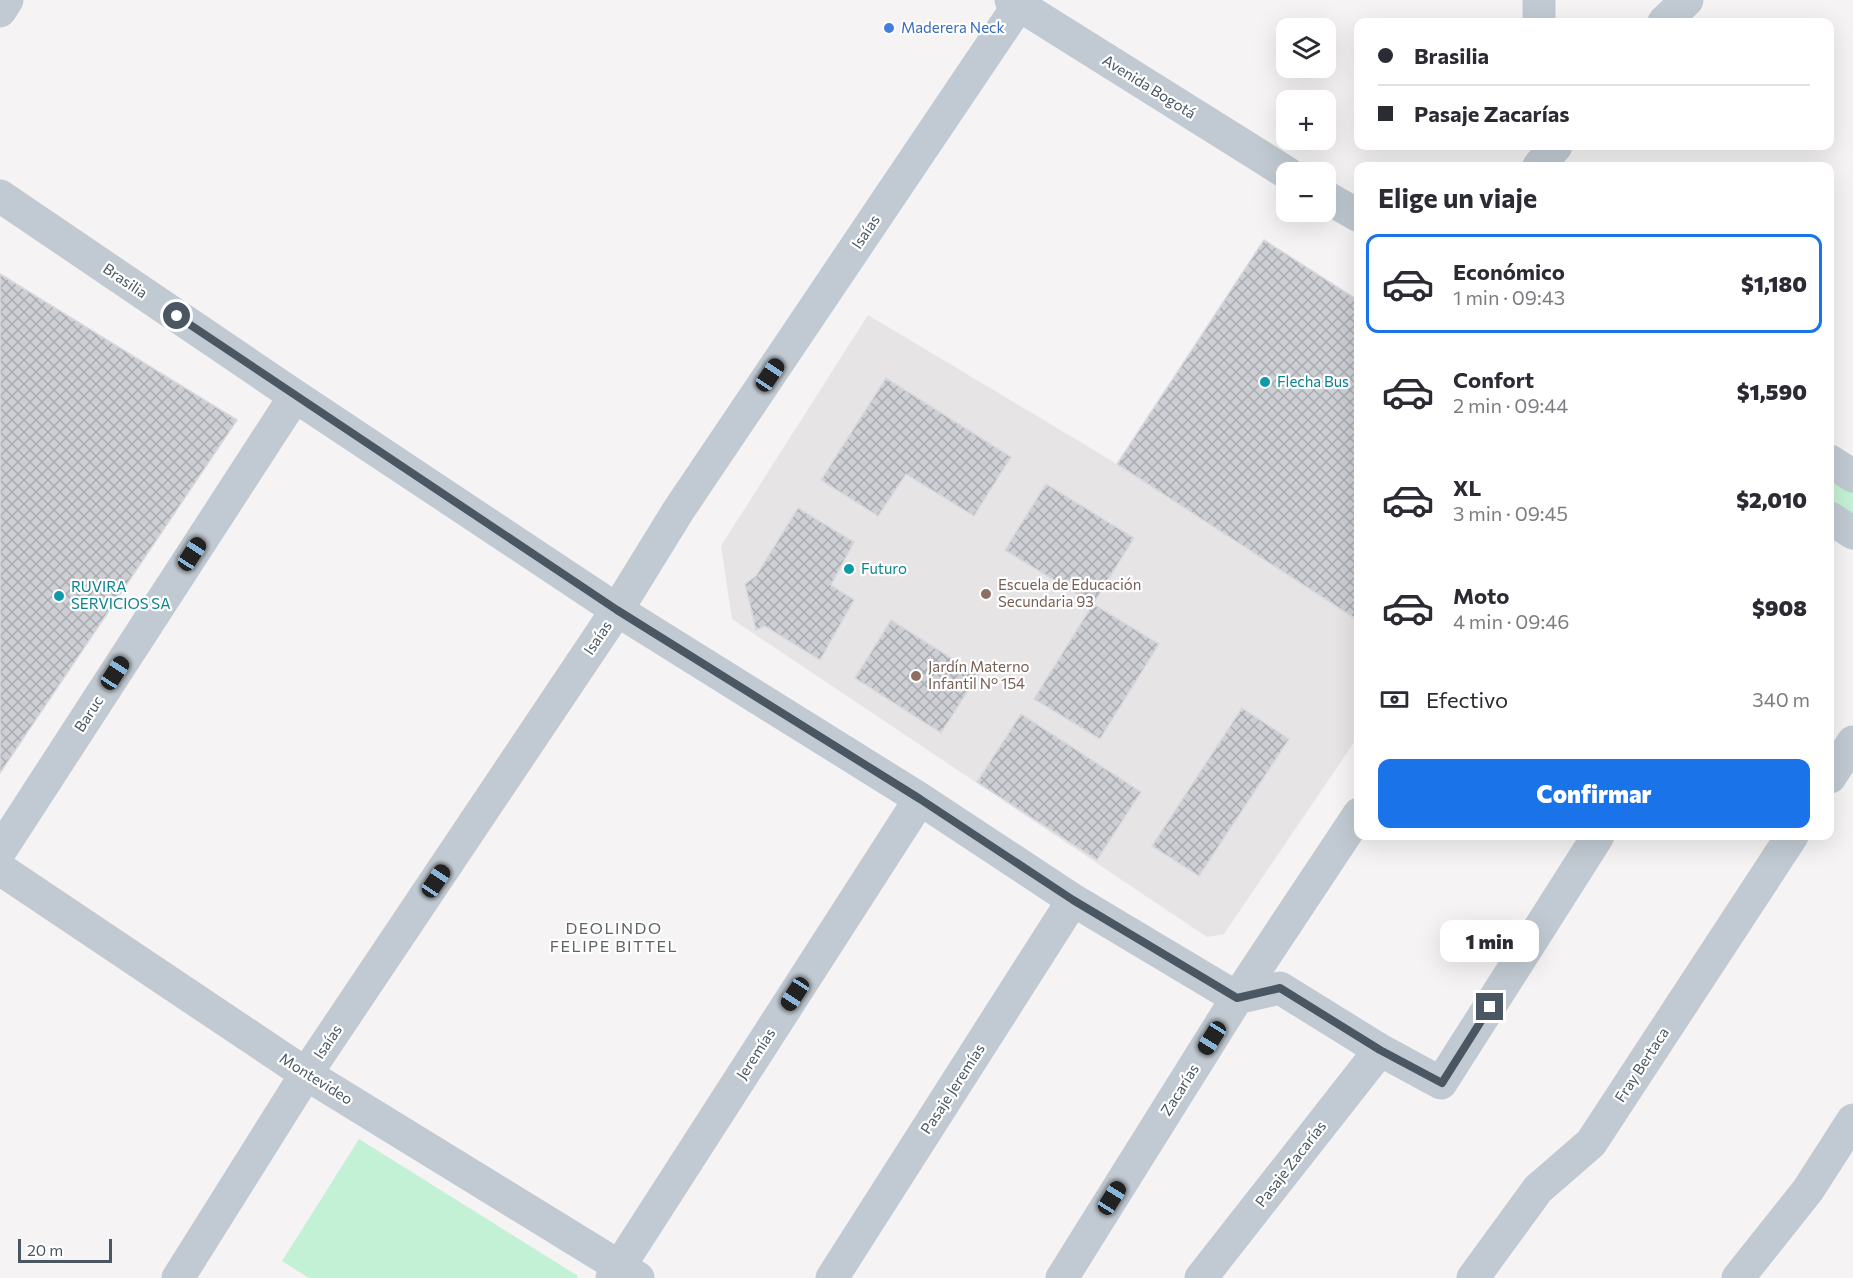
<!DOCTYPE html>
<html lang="es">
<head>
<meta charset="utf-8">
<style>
  :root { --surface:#fff; --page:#f7f7f7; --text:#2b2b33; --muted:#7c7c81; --line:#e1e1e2; --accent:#1a73e8 }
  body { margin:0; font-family:Commissioner,sans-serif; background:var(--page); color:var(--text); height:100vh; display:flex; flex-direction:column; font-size:22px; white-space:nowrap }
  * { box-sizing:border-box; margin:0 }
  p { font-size:20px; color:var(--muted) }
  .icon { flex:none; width:33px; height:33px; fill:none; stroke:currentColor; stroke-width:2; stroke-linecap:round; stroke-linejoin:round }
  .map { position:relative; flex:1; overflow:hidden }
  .panel { position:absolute; left:1354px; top:162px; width:480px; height:678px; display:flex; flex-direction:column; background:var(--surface); border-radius:12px; box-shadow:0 6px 24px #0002 }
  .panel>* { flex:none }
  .top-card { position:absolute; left:1354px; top:18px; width:480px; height:132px; border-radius:12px; box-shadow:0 6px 24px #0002; display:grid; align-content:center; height:132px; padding:0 24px; background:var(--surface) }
  .buttons { position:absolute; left:1276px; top:18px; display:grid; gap:12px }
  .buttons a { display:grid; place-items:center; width:60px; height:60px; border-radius:12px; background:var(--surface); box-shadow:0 6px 24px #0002; font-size:30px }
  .scale { position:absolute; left:18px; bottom:15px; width:94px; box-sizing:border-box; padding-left:6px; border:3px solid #4a5661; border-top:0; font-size:16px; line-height:21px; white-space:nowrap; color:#4a5661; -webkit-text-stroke:4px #fff; paint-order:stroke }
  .end { position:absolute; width:27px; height:27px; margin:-14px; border:8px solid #4a5661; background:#fff; box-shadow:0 0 0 3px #fff }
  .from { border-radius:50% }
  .bubble { position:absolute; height:42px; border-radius:12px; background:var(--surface); box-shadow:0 6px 24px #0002; font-size:20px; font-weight:800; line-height:42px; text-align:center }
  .car { position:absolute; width:18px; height:36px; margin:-18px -9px; border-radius:8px; box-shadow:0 0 4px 2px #0007; background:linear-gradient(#222 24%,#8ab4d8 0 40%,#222 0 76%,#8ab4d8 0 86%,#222 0) }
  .top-card b { display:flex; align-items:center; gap:21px; height:57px; font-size:22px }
  .top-card b+b { border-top:2px solid var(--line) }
  .top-card i { width:15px; height:15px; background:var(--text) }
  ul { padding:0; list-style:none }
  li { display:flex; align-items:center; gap:18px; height:99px; margin:0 12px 9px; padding:0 12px; border:3px solid transparent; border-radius:12px }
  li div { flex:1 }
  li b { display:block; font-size:22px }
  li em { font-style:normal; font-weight:800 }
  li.current { border-color:var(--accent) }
  li>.icon { width:54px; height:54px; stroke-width:1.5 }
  h2 { padding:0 24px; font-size:27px; line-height:72px }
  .pay { display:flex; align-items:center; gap:15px; height:66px; padding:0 24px; font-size:22px }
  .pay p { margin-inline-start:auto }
  .cta { display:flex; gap:12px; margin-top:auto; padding:12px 24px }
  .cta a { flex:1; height:69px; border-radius:12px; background:var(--accent); color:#fff; font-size:24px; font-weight:800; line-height:69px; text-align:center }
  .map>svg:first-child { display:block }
</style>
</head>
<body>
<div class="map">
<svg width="1853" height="1278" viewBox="0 0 1853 1278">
  <defs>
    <pattern id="building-cross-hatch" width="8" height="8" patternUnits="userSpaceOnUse" patternTransform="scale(1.5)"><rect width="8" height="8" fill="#cdcfd5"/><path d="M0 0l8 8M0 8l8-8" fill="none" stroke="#a8abb0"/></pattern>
  </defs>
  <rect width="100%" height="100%" fill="#f5f3f3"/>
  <path fill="#e6e4e5" d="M868,315L1117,464L1359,621V735L1224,934L1207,937L732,619L721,546Z"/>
  <path fill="#c3f1d5" d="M1836,479L1853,490V518L1830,503V487Z
    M359,1139L578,1276L577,1278H309L282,1261Z"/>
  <path fill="url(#building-cross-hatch)" stroke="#d7d9de" stroke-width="1.5" d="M1264,240L1359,301V621L1117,464Z
    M0,274L237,420L0,773Z
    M886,378L1011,457L974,516L906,474L878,516L821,480Z
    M1046,484L1134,538L1093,604L1159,644L1100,739L1034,699L1093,604L1005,550Z
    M798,508L854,542L831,585L854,600L820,660L765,626L756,630L745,584L756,576Z
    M891,620L978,675L941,733L855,678Z
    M1242,708L1289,739L1199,876L1152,846Z
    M1021,714L1141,792L1097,860L977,782Z"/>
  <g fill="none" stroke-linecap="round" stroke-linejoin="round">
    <path stroke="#c1cad2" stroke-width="33" d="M1011,0L1287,173
      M0,11L7,0
      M1539,22V0
      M1664,22L1687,0
      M1539,166L1556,146
      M0,196L295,396L617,610L920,799L1073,900L1237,998L1280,988L1380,1050L1441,1083L1598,836
      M1326,197L1359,216
      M1830,461L1853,476
      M1830,518L1853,533
      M1830,777L1853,742
      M0,851L295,396
      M0,869L306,1074L638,1278
      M178,1278L306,1074L617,610L678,511L1022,0
      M612,1278L920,799
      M832,1278L1073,900
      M1062,1278L1237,998L1359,814
      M1201,1278L1380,1050
      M1473,1278L1538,1189L1591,1143L1792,836
      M1738,1278L1808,1190L1853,1120"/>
  </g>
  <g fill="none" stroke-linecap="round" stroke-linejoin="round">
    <path stroke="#4a5661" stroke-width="8" d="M177,316L617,610L920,799L1073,900L1237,998L1280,988L1380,1050L1442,1083L1490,1007"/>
  </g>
  <circle fill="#3f7fe0" stroke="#fff" stroke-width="2" cx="889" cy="28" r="6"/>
  <g fill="#0f9aa8" stroke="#fff" stroke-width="2">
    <circle cx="1265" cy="382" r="6"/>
    <circle cx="849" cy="569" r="6"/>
    <circle cx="59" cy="596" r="6"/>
  </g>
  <g fill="#8d6e63" stroke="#fff" stroke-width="2">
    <circle cx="986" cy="594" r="6"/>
    <circle cx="916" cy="676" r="6"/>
  </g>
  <g text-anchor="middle" stroke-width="4.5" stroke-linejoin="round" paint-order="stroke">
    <g font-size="15" fill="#366cbe" stroke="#fff" text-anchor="start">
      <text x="901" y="33">Maderera Neck</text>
    </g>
    <g font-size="15" fill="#4a5661" stroke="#fff">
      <text transform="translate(1149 87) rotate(32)" y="5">Avenida Bogotá</text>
      <text transform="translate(866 232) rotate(-56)" y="5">Isaías</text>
      <text transform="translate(125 281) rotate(34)" y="5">Brasilia</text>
      <text transform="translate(598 638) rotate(-56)" y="5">Isaías</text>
      <text transform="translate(89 714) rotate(-57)" y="5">Baruc</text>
      <text transform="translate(328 1042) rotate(-56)" y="5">Isaías</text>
      <text transform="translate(756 1054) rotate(-57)" y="5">Jeremías</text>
      <text transform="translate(1642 1065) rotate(-57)" y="5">Fray Bertaca</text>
      <text transform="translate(316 1079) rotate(32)" y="5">Montevideo</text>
      <text transform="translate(953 1089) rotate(-57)" y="5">Pasaje Jeremías</text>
      <text transform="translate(1180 1090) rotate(-58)" y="5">Zacarías</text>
      <text transform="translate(1291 1164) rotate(-52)" y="5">Pasaje Zacarías</text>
    </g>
    <g font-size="15" fill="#0d838f" stroke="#fff" text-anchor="start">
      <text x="1277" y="387">Flecha Bus</text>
      <text x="861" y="574">Futuro</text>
      <text x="71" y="592">RUVIRA<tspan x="71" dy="17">SERVICIOS SA</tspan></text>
    </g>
    <g font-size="15" fill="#785e54" stroke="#fff" text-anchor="start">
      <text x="998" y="590">Escuela de Educación<tspan x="998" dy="17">Secundaria 93</tspan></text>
      <text x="928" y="672">Jardín Materno<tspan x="928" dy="17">Infantil N° 154</tspan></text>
    </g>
    <g font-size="16" letter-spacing="1.5" fill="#5f6368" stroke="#fff">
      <text x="614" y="934">DEOLINDO<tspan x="614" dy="18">FELIPE BITTEL</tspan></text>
    </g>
  </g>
</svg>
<div class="buttons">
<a><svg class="icon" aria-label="layers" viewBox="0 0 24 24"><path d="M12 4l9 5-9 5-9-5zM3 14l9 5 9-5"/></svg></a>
<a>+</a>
<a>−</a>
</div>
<div class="scale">20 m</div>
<i class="end from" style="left:177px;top:316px"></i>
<i class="end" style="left:1490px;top:1007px"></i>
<div class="bubble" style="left:1440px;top:920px;width:99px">1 min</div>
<i class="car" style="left:770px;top:375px;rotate:34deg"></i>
<i class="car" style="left:192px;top:554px;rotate:33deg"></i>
<i class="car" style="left:115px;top:673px;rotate:33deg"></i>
<i class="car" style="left:436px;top:881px;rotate:34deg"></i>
<i class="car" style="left:795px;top:994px;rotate:213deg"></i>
<i class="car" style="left:1212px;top:1038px;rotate:212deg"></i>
<i class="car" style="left:1112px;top:1198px;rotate:32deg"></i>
<div class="top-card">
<b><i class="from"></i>Brasilia</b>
<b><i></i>Pasaje Zacarías</b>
</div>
<section class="panel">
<h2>Elige un viaje</h2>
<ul>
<li class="current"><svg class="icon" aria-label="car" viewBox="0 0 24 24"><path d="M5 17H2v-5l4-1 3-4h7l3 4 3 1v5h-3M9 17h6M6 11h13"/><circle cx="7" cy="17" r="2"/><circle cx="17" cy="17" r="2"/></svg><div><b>Económico</b><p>1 min · 09:43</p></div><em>$1,180</em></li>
<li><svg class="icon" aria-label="car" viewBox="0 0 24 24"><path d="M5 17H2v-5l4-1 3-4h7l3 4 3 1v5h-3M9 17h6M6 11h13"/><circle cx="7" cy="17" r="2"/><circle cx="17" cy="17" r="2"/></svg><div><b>Confort</b><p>2 min · 09:44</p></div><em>$1,590</em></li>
<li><svg class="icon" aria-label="car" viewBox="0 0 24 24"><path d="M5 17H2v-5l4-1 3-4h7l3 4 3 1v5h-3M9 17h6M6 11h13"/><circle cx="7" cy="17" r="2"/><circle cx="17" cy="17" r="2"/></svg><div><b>XL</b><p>3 min · 09:45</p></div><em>$2,010</em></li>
<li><svg class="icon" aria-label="car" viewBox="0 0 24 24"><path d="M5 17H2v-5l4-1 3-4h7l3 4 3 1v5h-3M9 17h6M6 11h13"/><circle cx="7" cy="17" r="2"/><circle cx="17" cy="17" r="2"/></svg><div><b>Moto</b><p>4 min · 09:46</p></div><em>$908</em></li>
</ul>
<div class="pay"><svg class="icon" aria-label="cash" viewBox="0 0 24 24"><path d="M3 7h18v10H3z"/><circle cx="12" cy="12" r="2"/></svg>Efectivo<p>340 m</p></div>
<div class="cta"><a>Confirmar</a></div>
</section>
</div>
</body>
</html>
